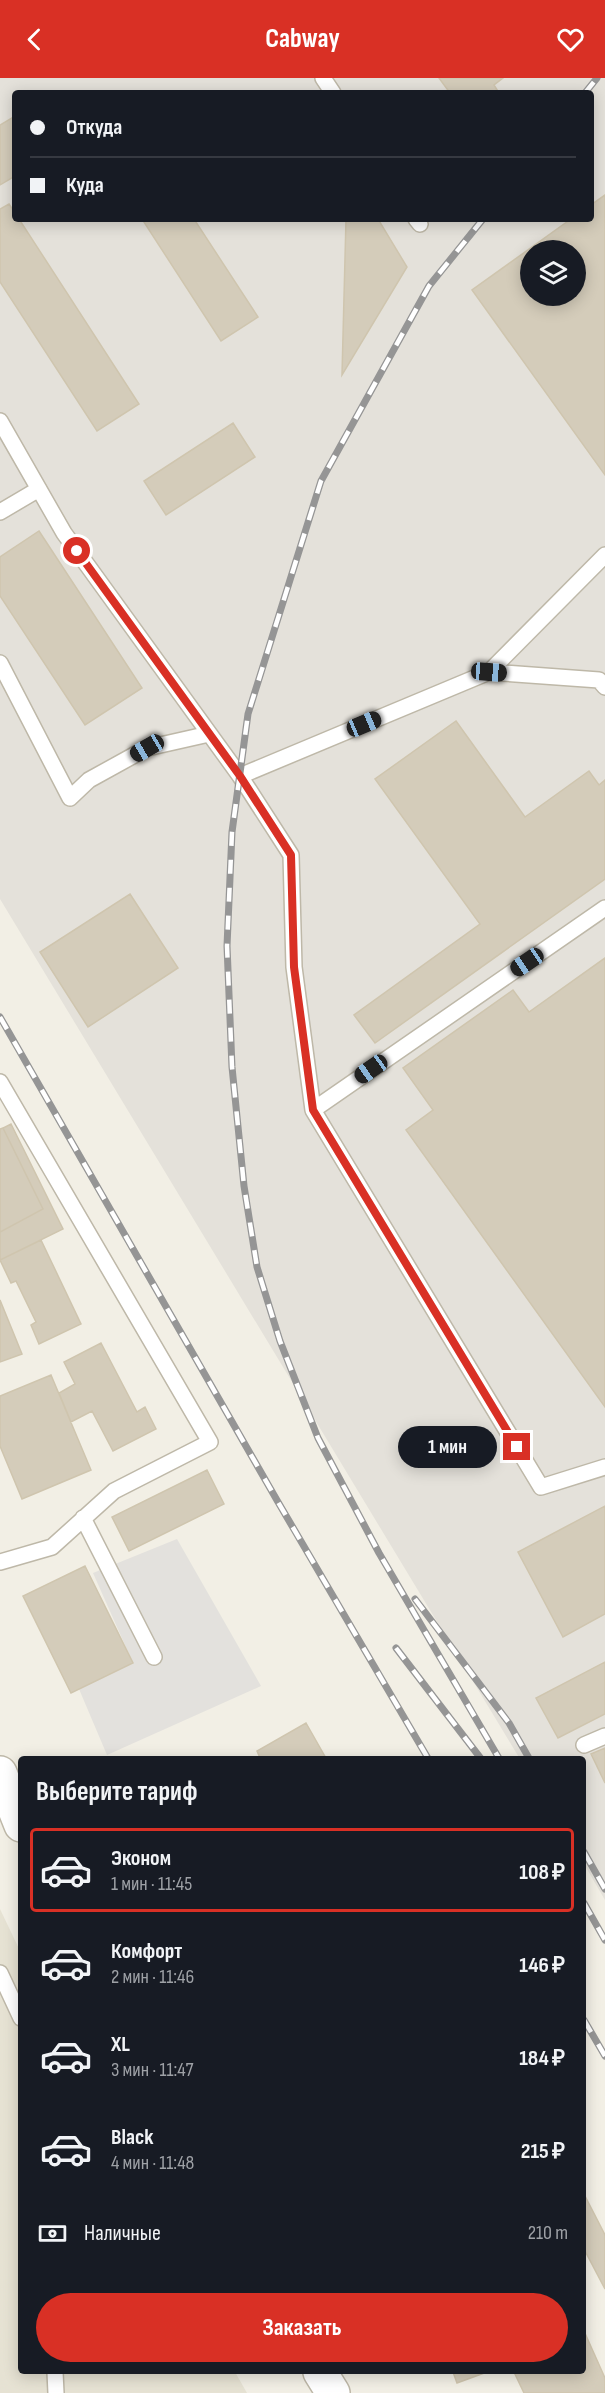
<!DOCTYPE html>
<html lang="ru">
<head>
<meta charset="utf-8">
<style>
  :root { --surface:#171b24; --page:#20242c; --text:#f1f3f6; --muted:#9ea1a6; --line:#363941; --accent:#d93025 }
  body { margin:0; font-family:"Sofia Sans Condensed",sans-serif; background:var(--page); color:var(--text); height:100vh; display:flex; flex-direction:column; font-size:22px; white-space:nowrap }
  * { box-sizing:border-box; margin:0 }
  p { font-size:20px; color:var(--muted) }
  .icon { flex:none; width:33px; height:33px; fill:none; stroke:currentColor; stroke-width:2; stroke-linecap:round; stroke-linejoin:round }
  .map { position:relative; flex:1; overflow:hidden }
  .side { position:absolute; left:18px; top:1678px; width:568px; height:618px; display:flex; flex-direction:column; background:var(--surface); border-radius:6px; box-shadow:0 3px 15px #0003 }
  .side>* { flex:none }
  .top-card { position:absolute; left:12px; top:12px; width:582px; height:132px; border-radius:6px; box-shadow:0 3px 15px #0003; display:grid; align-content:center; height:132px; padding:0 18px; background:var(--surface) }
  .tools { position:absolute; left:520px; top:162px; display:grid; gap:12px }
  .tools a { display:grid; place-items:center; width:66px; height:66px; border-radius:50%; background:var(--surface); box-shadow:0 3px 15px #0003; font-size:30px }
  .end { position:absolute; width:27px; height:27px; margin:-14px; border:8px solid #d93025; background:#fff; box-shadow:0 0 0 3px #fff }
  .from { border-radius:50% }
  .bubble { position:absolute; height:42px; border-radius:21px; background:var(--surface); box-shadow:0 3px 15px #0003; font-size:20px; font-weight:700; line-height:42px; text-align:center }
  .car { position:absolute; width:18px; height:36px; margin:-18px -9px; border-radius:8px; box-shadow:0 0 4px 2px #0007; background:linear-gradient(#222 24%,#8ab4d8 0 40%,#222 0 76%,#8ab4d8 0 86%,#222 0) }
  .top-card b { display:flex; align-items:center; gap:21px; height:57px; font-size:22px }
  .top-card b+b { border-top:2px solid var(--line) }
  .top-card i { width:15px; height:15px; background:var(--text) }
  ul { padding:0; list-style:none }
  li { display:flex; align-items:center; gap:18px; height:84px; margin:0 12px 9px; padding:0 6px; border:3px solid transparent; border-radius:6px }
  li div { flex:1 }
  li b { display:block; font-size:22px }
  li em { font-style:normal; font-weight:700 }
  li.selected { border-color:var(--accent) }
  li>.icon { width:54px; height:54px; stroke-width:1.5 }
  h2 { padding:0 18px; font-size:27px; line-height:72px }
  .pay { display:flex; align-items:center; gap:15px; height:66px; padding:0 18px; font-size:22px }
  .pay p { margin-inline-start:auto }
  .cta { display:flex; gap:12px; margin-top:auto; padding:12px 18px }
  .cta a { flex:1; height:69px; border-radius:36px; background:var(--accent); color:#fff; font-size:24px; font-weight:700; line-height:69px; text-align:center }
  header { display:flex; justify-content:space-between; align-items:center; height:78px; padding:0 18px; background:var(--accent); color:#fff; font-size:27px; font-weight:700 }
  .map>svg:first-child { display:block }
</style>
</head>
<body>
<header><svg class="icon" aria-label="back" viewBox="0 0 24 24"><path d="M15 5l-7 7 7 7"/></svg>Cabway<svg class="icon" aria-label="heart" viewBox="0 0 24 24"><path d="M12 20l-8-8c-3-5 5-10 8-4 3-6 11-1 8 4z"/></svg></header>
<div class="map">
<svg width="605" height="2315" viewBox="0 0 605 2315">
  <rect width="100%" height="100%" fill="#f2efe5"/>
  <path fill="#e6e2d3" d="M0,1831L21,1875V2294H235L247,2315H0Z"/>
  <path fill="#e4e1da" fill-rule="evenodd" d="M0,0H605V1822L584,1786V1682L520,1681L0,821ZM15,15H591V141H15ZM531,172H576V218H531Z"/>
  <path fill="#e3e1dd" d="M177,1461L261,1608L107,1677L79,1611L133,1585L93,1495Z"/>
  <path fill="#d4ccba" stroke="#cfc5ae" stroke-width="1.5" fill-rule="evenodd" d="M439,0H503L494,7L499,15H450Z
    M15,38V98L0,107V47Z
    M605,117V397L472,212L571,141H591V127ZM531,172H576V218H531Z
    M9,126L15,135V141H19L139,326L97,353L0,204V131Z
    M142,141H194L258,239L221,263Z
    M346,141H378L407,189L342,297Z
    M233,345L255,379L166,437L144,403Z
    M39,453L142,610L85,647L0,518V479Z
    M456,643L525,739L589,693L599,707L605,702V801L375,965L354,937L480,846L375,701Z
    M130,816L178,890L88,949L40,874Z
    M605,880V1329L406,1052L433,1032L403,990L513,912L529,934Z
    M11,1046L63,1151L0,1182V1154L43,1131L3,1050Z
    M3,1050L43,1131L0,1154V1051Z
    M41,1162L81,1246L39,1266L31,1247L36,1244L16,1203L11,1205L0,1182Z
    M0,1222L22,1276L0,1284Z
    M101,1265L137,1334L145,1329L156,1351L113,1373L92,1333L71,1344L59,1315L75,1306L64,1284Z
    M51,1297L91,1392L22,1421L0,1368V1318Z
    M207,1392L224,1426L129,1473L112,1439Z
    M605,1428V1536L563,1559L518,1474Z
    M85,1488L133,1585L71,1615L23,1518Z
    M605,1584V1636L558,1660L536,1620Z
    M306,1645L327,1682H261L257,1673Z
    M605,1670V1705L591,1676Z
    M584,2116L605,2157V2211L584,2171Z
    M584,2253L605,2300V2315H524L514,2294H584Z
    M453,2294H487L457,2305Z"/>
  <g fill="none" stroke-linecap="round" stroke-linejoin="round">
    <g stroke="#beb8a8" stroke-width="18">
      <path id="service" d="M323,0L333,15
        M416,141L420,146
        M0,343L64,455L240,698L489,594L599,602L605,609
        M0,434L39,411
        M0,585L70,720L89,702L147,670L209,656
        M489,594L605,477
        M240,698L291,777L294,889L313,1032
        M605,830L313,1032L541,1409L605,1389
        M0,1004L210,1364L114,1413L52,1469L0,1484
        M83,1440L154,1579
        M584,1667L605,1658
        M0,1895L21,1940
        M55,2294L56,2315"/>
    </g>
    <g stroke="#beb8a8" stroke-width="36">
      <path id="tertiary" d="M0,1695L21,1747
        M320,2294L333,2315"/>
    </g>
    <use href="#service" stroke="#fff" stroke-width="15"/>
    <use href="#tertiary" stroke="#fff" stroke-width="33"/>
    <g stroke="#959595" stroke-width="7">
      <path id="rail" d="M585,15L597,0
        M483,141L429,208L321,403L248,636L232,754L227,868L232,989L244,1108L257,1189L280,1263L318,1360L379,1475L500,1682
        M0,939L278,1424L429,1682
        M415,1521L509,1645L530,1682
        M396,1570L482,1682
        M584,1774L605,1811
        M584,1825L605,1862
        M584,1942L605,1978"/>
    </g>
    <use href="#rail" stroke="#fff" stroke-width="4.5" stroke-dasharray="14" stroke-linecap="butt"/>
  </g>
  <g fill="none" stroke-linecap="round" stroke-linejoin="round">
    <path stroke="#d93025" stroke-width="8" d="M77,473L240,698L291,777L294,889L313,1032L517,1369"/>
  </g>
</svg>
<div class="tools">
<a><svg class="icon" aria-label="layers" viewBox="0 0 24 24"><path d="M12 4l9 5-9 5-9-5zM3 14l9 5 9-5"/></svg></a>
</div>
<i class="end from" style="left:77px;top:473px"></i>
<i class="end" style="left:517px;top:1369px"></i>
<div class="bubble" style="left:398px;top:1348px;width:99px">1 мин</div>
<i class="car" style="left:489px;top:594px;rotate:94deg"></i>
<i class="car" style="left:364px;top:646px;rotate:67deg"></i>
<i class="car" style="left:147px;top:670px;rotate:240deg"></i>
<i class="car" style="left:527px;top:884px;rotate:236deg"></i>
<i class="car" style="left:371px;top:991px;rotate:235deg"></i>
<div class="top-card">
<b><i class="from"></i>Откуда</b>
<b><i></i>Куда</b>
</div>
<section class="side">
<h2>Выберите тариф</h2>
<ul>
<li class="selected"><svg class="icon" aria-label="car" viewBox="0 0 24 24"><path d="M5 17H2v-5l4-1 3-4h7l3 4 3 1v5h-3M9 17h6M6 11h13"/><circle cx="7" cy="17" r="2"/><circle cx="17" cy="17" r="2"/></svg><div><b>Эконом</b><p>1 мин · 11:45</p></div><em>108 ₽</em></li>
<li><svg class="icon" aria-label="car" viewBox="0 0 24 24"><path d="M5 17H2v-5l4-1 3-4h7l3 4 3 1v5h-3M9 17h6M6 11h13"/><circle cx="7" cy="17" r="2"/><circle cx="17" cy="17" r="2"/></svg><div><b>Комфорт</b><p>2 мин · 11:46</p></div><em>146 ₽</em></li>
<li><svg class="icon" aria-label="car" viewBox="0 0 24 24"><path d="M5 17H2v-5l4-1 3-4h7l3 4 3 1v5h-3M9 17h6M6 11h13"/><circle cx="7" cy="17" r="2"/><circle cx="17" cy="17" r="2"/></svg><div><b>XL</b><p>3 мин · 11:47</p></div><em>184 ₽</em></li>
<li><svg class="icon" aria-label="car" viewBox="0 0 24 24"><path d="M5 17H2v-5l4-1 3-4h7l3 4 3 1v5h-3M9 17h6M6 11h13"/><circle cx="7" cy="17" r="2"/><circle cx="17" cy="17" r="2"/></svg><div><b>Black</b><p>4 мин · 11:48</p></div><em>215 ₽</em></li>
</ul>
<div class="pay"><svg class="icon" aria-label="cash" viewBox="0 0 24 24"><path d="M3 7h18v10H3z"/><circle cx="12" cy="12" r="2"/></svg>Наличные<p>210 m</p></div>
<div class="cta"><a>Заказать</a></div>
</section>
</div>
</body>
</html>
